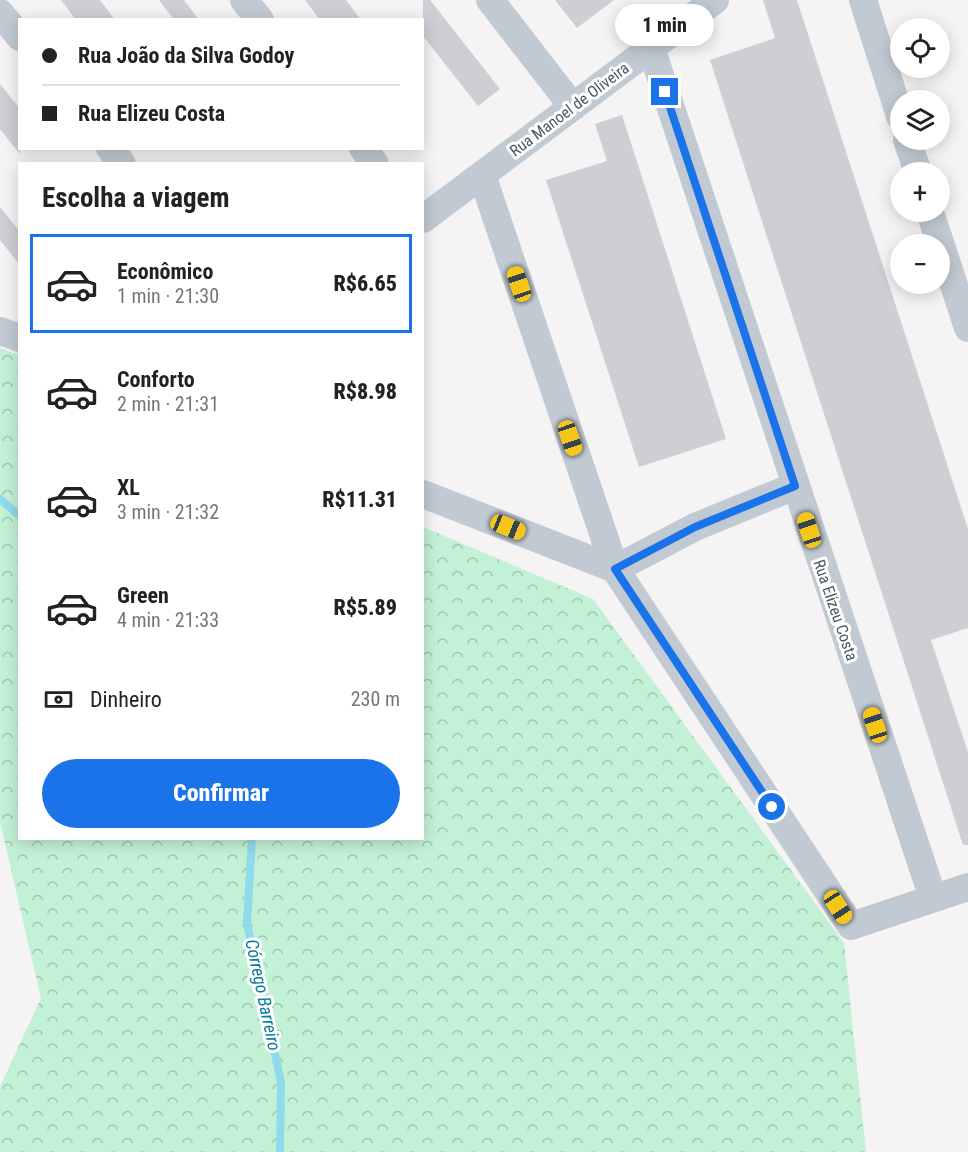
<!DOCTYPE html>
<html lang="pt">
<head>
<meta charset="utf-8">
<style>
  :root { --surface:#fff; --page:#f6f6f6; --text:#222; --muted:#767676; --line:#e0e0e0; --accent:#1a73e8 }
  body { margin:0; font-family:"Roboto Condensed",sans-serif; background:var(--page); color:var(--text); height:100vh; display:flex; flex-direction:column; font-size:22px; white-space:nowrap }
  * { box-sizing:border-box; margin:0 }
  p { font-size:20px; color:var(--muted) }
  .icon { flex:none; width:33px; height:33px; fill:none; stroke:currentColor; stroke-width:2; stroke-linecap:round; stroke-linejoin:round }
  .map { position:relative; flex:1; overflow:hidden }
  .sheet { position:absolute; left:18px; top:162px; width:406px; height:678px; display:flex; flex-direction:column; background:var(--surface); border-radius:0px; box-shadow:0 3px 15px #0003 }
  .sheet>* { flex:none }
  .guide { position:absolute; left:18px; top:18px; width:406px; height:132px; border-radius:0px; box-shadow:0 3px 15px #0003; display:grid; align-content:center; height:132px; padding:0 24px; background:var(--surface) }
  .controls { position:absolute; left:890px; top:18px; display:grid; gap:12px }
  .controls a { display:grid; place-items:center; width:60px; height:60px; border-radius:50%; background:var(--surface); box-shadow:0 3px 15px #0003; font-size:30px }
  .end { position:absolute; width:27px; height:27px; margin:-14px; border:8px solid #1a73e8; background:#fff; box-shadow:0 0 0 3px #fff }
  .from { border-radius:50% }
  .bubble { position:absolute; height:42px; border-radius:21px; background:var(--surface); box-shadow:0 3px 15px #0003; font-size:20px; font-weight:800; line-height:42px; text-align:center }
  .car { position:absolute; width:18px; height:36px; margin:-18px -9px; border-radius:8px; box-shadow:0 0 4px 2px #0007; background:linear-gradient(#f5c518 24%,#345 0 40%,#f5c518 0 76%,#345 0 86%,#f5c518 0) }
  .guide b { display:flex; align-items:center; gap:21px; height:57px; font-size:22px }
  .guide b+b { border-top:2px solid var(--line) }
  .guide i { width:15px; height:15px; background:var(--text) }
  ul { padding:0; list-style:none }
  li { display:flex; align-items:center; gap:18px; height:99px; margin:0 12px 9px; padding:0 12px; border:3px solid transparent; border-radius:0px }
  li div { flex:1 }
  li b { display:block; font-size:22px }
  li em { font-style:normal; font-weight:800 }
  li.selected { border-color:var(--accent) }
  li>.icon { width:54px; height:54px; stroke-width:1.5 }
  h2 { padding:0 24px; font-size:27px; line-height:72px }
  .pay { display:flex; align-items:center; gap:15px; height:66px; padding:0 24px; font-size:22px }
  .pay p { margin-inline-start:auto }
  .cta { display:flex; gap:12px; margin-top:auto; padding:12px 24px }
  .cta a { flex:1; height:69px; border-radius:36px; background:var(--accent); color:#fff; font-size:24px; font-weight:800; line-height:69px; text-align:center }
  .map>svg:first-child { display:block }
</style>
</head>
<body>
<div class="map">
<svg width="968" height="1152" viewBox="0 0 968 1152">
  <defs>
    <pattern id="forest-crowns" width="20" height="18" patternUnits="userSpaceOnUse" patternTransform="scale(1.5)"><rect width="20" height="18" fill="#c3f1d5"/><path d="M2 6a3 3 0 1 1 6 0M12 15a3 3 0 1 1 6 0" fill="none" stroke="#a0c6b0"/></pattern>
  </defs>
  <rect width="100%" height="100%" fill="#f5f3f3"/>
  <path fill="url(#forest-crowns)" d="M0,348L20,356V838H423V527L593,599L844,943L866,1152H0V1087L41,998L0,822Z"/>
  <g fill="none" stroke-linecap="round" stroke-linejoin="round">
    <path stroke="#90daee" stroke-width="8" d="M0,499L20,516
      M252,838L247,923L281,1082L280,1152"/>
  </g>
  <path fill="#cdcfd5" d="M61,0H100L115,20H76Z
    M159,0H184L199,20H174Z
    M305,0H346L361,20H320Z
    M423,0H430L500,89L478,106L423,36Z
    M555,0H614L577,28Z
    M763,0H797L968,529V628L931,640L968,752V845H963L710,60L775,38Z
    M0,84L20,109V154L0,129Z
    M622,115L726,439L639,467L546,180L607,161L595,124Z
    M0,207L20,232V265L0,240Z"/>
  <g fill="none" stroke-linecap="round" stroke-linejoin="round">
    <path stroke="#c1cad2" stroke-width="28" d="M244,0L260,20
      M490,0L573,107
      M863,0L900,116
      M0,13L20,37
      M651,48L933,898
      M907,140L918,172
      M110,148L122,164
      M363,148L375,164
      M482,175L615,569L695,527L795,486
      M930,212L968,328
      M423,219L715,0
      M0,331L20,338
      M423,494L615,569L851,926L968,887"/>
  </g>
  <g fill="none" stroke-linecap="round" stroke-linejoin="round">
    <path stroke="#1a73e8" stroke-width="8" d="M665,92L795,486L695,527L615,569L772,807"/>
  </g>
  <g text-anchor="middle" stroke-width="6" stroke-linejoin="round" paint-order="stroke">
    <g font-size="16" fill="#4a5661" stroke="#fff">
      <text transform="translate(569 109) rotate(-37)" y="6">Rua Manoel de Oliveira</text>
      <text transform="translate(836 610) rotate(71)" y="6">Rua Elizeu Costa</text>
    </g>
    <g font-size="18" font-style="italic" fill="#0c7c9b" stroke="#fff">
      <text transform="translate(263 995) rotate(78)" y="6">Córrego Barreiro</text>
    </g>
  </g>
</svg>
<div class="controls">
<a><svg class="icon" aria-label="locate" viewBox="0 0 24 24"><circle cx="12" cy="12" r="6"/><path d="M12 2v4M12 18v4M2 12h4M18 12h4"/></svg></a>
<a><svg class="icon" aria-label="layers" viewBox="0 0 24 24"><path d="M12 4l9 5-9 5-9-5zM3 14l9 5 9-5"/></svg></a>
<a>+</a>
<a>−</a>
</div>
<i class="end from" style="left:772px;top:807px"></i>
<i class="end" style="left:665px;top:92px"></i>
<div class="bubble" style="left:615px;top:4px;width:99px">1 min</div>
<i class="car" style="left:519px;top:284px;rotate:341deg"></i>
<i class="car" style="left:570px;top:438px;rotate:161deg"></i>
<i class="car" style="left:508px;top:527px;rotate:112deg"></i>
<i class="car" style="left:809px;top:530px;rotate:342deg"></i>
<i class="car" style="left:875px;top:725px;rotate:342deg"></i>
<i class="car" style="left:838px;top:907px;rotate:147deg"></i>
<div class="guide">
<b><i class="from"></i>Rua João da Silva Godoy</b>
<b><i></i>Rua Elizeu Costa</b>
</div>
<section class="sheet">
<h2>Escolha a viagem</h2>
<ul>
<li class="selected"><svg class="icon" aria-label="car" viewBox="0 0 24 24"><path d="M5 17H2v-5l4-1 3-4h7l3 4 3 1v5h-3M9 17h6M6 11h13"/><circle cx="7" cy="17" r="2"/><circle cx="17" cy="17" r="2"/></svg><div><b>Econômico</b><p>1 min · 21:30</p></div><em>R$6.65</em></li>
<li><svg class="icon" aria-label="car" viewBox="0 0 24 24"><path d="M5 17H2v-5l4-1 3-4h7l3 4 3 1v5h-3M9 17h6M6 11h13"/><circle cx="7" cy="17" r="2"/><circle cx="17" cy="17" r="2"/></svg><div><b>Conforto</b><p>2 min · 21:31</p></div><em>R$8.98</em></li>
<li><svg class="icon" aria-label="car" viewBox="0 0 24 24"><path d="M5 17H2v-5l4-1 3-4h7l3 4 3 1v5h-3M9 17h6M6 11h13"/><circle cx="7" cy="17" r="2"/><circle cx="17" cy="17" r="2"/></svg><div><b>XL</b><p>3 min · 21:32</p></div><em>R$11.31</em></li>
<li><svg class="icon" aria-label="car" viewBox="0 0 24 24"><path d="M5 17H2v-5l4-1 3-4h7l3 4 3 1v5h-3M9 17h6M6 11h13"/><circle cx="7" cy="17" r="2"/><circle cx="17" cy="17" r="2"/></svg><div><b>Green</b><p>4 min · 21:33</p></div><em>R$5.89</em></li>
</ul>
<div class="pay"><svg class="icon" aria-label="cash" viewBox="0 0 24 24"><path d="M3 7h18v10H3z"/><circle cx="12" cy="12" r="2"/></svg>Dinheiro<p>230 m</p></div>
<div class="cta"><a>Confirmar</a></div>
</section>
</div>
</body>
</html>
